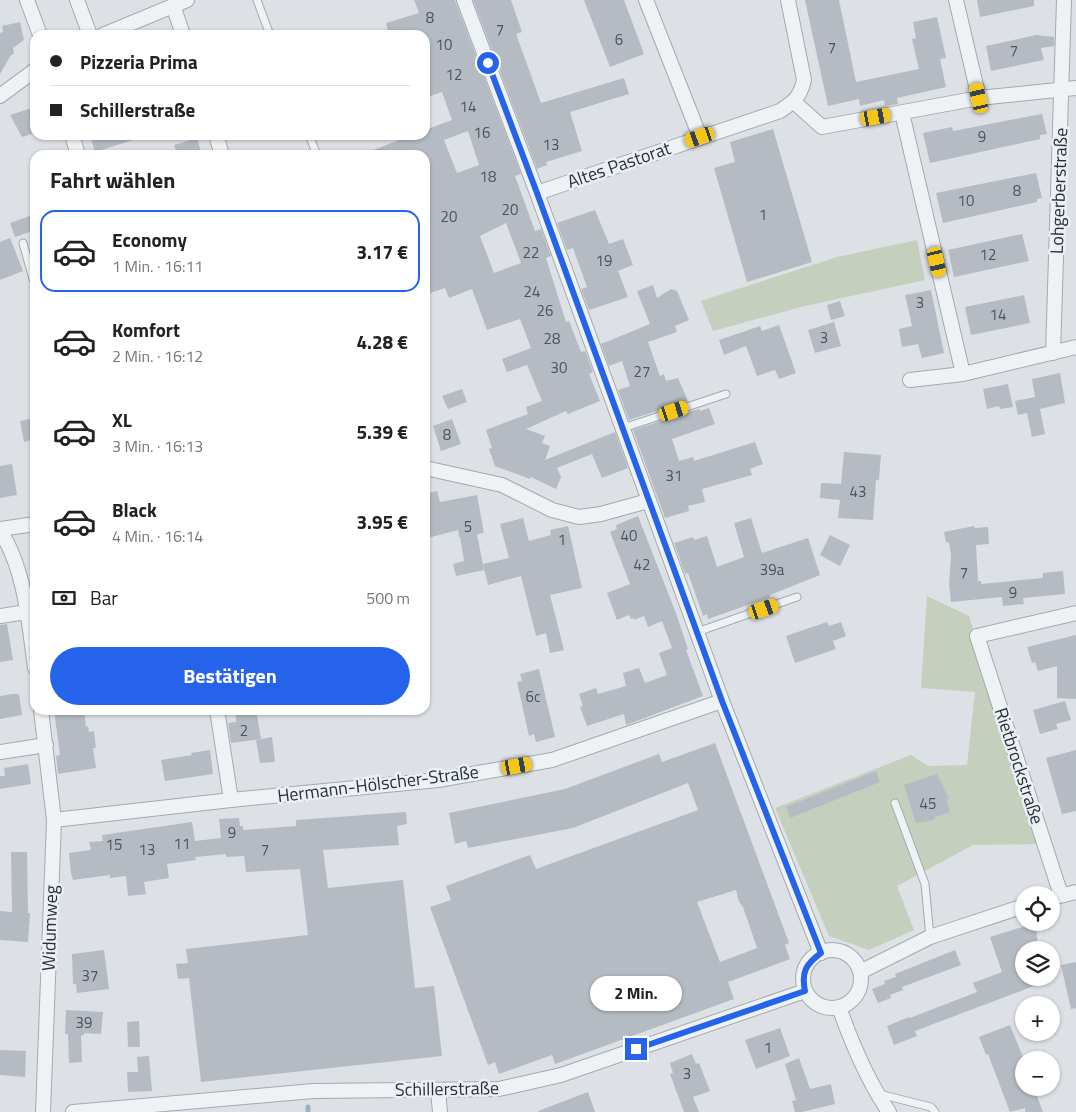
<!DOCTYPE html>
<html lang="de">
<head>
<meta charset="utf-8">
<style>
  :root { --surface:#fff; --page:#f6f6f6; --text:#222; --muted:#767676; --line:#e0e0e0; --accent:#2563eb }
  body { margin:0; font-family:"Titillium Web",sans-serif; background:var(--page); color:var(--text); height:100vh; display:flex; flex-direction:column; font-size:19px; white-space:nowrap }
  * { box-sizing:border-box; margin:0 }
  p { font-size:16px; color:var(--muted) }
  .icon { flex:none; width:28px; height:28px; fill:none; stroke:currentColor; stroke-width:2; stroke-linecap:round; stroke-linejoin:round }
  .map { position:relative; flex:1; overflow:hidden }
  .side { position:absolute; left:30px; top:150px; width:400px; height:565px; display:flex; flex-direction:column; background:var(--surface); border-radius:15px; box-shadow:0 1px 4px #0004 }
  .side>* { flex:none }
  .hud { position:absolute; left:30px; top:30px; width:400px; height:110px; border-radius:15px; box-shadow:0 1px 4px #0004; display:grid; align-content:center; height:110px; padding:0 20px; background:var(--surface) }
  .controls { position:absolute; left:1015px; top:886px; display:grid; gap:10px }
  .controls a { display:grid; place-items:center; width:45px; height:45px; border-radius:50%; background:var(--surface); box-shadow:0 1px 4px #0004; font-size:25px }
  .end { position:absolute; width:22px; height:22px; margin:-11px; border:6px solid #2563eb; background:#fff; box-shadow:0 0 0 2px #fff }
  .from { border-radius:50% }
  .bubble { position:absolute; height:35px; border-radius:18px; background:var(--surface); box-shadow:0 1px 4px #0004; font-size:16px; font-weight:700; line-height:35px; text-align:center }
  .car { position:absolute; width:15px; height:30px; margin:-15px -8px; border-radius:6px; box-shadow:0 0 4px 1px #0007; background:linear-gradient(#f5c518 24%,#345 0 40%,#f5c518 0 76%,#345 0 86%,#f5c518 0) }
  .hud b { display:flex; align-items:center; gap:18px; height:48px; font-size:19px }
  .hud b+b { border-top:1px solid var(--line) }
  .hud i { width:12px; height:12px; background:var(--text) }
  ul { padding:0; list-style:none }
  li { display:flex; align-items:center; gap:15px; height:82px; margin:0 10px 8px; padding:0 10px; border:2px solid transparent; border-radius:15px }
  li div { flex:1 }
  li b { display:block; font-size:19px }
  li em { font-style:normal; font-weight:700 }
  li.on { border-color:var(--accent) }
  li>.icon { width:45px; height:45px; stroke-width:1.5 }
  h2 { padding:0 20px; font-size:22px; line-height:60px }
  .pay { display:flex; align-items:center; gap:12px; height:55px; padding:0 20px; font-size:19px }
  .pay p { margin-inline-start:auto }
  .button { display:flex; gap:10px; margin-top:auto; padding:10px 20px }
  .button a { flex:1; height:58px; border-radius:30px; background:var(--accent); color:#fff; font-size:20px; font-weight:700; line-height:58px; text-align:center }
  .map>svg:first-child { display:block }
</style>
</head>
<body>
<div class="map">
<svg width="1076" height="1112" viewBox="0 0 1076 1112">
  <rect width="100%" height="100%" fill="#dde1e6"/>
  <path fill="#c5cfbe" d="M917,240L925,280L801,307L713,331L701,301L837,257Z
    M927,596L969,616L1042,844L973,845L897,886L914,930L869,950L829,936L775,808L911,755L928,766L967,765L975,692L921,688Z"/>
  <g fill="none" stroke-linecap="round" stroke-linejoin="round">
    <path stroke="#9ab3c4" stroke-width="5" d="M308,1107V1112"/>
  </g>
  <path fill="#b4bbc2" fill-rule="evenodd" d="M414,0H455L521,174L515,176L535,231L541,229L551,256L546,258L566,322L569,321L581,352L585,351L593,372L589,374L600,401L568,414L566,411L526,429L545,436L542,443L550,446L545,460L615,432L628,468L602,478L592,454L557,468L561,477L556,489L531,477L530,479L495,466L489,449L492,448L486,430L528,414L526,407L542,401L527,365L507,372L502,359L531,348L520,319L487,330L472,289L449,298L445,288L425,295V155L363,154L399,140L402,135H425V130L452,120L442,92L425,98V35H389L386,23L419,13ZM468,131L479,165L457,173L444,140ZM506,223L521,263L494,273L480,236Z
    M473,0H511L522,32L516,34L541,103L624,78L629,94L570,112L582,151L546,162L547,165L537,169Z
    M584,0H624L644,54L610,67Z
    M805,0H839L856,82L919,69L912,39L916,38L913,22L937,17L946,58L940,59L946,87L897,98L898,104L885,106L884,100L860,106L859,99L828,106Z
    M977,0H1034V6L980,17Z
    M20,22L24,40L13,48L14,54L11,55L0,74V33L3,32L2,26Z
    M1036,35L1054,37V46L1041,48L1044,60L991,71L986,46Z
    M35,107V133L22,137L10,115Z
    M1042,114L1047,134L1040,135V139L930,163L923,133L952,127L953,131Z
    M773,129L812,262L747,282L714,168L735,162L730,142Z
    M90,135H139V138L95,152Z
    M197,138L202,155H178L174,145Z
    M1036,173L1042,198L1037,199V202L943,223L936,193Z
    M595,210L609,244L623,239L633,265L618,271L628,297L589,310L581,289L587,287L573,248L567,250L557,223Z
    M35,214V230L15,237L10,223Z
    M1022,234L1029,261L954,277L948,250Z
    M10,238L23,271L0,280V242Z
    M653,285L657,298L671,289L677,291L689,320L675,326L677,332L648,342L660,376L664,374L666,381L678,378L688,401L629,420L618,390L630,386L622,361L609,366L601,344L650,324L637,291Z
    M931,290L944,353L922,358L918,344L902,347L899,329L912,326L905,295Z
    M1024,295L1030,323L971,335L965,307Z
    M840,301L845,316L831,320L827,305Z
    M834,322L841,346L815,353L808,330Z
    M779,325L796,373L779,379L775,370L757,376L746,346L724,355L719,340L760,326L762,331Z
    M1060,373L1065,403L1040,409L1045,434L1032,437L1027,413L1018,415L1015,401L1035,397L1032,379Z
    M1008,384L1013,407L1000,409L999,406L987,409L983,389Z
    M462,389L467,402L448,409L442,396Z
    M709,408L715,424L672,439L679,461L693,457L694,461L755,442L763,464L750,469L752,475L702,489L705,502L688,506L689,511L665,518L633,430L692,411L700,409V411Z
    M35,418V439L24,442L20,421Z
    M452,419L461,444L441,451L433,426Z
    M844,452L881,455L879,480H876L873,520L838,518L840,500L820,498L821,483L841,484Z
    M12,464L17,495L0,498V466Z
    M437,491L440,502L477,495L484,533L477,534L484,570L456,576L453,564L464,561L460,537H459L458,530L428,538L425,524V494Z
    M638,516L677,616L688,649L686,650L703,696L626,725L624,714L587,726L580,707L583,706L579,694L596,688L598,694L626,686L623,673L639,668L645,683L667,675L659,653L672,648L662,621L648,627L644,616L634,620V618L631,619L629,615L617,620L607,593L630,584L610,532L617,529L616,525Z
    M523,518L529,541L551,535L550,530L568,526L582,588L550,595L564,650L550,653L546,633L536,636L521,576L488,585L483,564L509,558L500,524Z
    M751,518L762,553L808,538L820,575L770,595V597L708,619L707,614L703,616L688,573L685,574L674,543L693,537L694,540L707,536L717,567L744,557L734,523Z
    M974,526L975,528L988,527L989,544L976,545L978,581H981V584L1043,578V573L1063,571L1065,594L1023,598L1024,604L1003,606L1002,597L951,602L949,584L951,555L949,543L946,542L944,532Z
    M830,535L850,545L840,566L820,555Z
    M827,622L829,626L841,622L846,636L833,641L836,649L795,663L786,636Z
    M7,624L13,660L0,662V625Z
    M1076,635V699L1057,698V666L1038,671L1035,662L1032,663L1027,647Z
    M539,669L555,737L536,742L534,734L529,736L517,682L522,681L520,674Z
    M12,694H19L22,715L0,719V696Z
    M1065,701L1071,720L1056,724L1058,729L1040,734L1033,710Z
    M54,710H84L86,727L88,726L89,732L94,731L96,748H93L96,768L58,774L56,756L60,755Z
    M235,710H256L261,739L231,743L228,723L236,722Z
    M272,737L275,762L260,763L256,740Z
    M715,743L789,943L785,945L790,959L728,982L734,999L555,1064L552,1055L499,1074L495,1062L488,1065L430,907L451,900L446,886L530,855L536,869L698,810L688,783L573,828L468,848L466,841L455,844L449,813L565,789L659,754L662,762ZM736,890L739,902L743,907L757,948L720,962L697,902Z
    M210,750L213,774L165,781L161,760L192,755L191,753Z
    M1076,750V811L1062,814L1046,758Z
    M28,764L31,784L0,789V776H5L4,768Z
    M876,771L880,782L790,818L786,807Z
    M937,774L949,799H946L950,812L935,817V819L929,821L916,823L904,785Z
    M406,812L407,824L397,826L399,845L323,850L328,888L403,880L415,988L434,986L442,1056L201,1082L189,978L178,979L176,964L188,963L186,949L308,935L300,869L246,872L244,856L226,857V854L195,857L196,860L167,864L169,878L144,882L146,894L128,896L126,876L110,878V875L73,880L71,873L69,853L91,850L89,842L103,841L102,835L192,822L195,841L221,838L219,819L239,818L240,826H243V830L296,826V820Z
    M11,852H27L28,913H30L28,942L0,940V911L12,912Z
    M1035,923L1039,950H1024V978L1052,979L915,1031L917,1036L894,1045L887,1026L909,1017L910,1018L977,992L973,983L1002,972L990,937Z
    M104,950L109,989L77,993L76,984H73L72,954Z
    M955,950L961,965L902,987L903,990L890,995L891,998L878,1003L872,989L885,984L884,981L896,977L895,974Z
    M1076,962V1008L1071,1009L1061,965Z
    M66,1010L103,1012L101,1034L84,1033V1035H81L82,1062L69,1063L68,1034H65Z
    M139,1021L140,1047H128L127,1022Z
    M1010,1025L1024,1060V1088H1034L1043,1112H1025V1108L1010,1112L988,1054L986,1055L979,1037Z
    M780,1028L790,1056L756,1069L745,1040Z
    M0,1050L26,1051L25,1077L0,1075Z
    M692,1054L696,1064L699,1063L710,1091L693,1097L699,1112H684L670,1074L673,1073L670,1063Z
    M149,1056L152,1091L128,1092L127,1072H138L137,1057Z
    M799,1058L810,1089L831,1084L835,1104L802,1112H795L792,1101L796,1100L785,1064Z
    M588,1092L595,1112H539L538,1111Z"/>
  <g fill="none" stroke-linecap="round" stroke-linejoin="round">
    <g stroke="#a3a9af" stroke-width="9">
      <path id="service" d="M257,0L270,35
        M309,135L317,155
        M23,243L33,279H35
        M623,428L726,394
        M697,632L797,597
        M895,803L925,884L930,937
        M879,1094L931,1107L935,1112"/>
    </g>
    <g stroke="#a3a9af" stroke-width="16">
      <path id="minor" d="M27,0L40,35
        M77,0L90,35
        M464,0L537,193L722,701L821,953
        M646,0L700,137
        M956,0L979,98
        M173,5L183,35
        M103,35L187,0
        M0,96L35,70
        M794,102L822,127L979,98L1076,88
        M902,113L963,374
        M72,135L78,155
        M216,135L222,155
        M537,193L780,111C795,101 800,97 804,80L788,0
        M1053,353L1064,0
        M910,380L963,374L1076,347
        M425,468L502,485L552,510L579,517L601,514L648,501
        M0,529L35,524
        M0,531C25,568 29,624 35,668
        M0,616L27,612
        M41,710L54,820L43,1112
        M217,710L231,800
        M0,752L46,745
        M54,820L231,800L438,780L552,760L722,701
        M1061,895L977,636L1076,613
        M1051,898L1076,892
        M803 979a29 29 0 1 1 58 0a29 29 0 1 1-58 0Z
        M860,972L930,937L1024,906
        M839,1007C852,1044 867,1080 889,1112
        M438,1090L440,1112
        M73,1112L313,1091L499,1089L561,1075L805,991"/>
    </g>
    <use href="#service" stroke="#eff2f4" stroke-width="7"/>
    <use href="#minor" stroke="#eff2f4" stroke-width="14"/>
  </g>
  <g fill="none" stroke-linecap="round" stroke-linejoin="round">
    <path stroke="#2563eb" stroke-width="6" d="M488,63L537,193L722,701L821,953C806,964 801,972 805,991L636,1049"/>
  </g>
  <g text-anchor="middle" stroke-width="5" stroke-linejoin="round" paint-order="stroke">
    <g font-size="15" fill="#4a545d">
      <text x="430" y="23">8</text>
      <text x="500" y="35">7</text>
      <text x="619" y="45">6</text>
      <text x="444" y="50">10</text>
      <text x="832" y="53">7</text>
      <text x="1014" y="56">7</text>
      <text x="454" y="80">12</text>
      <text x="468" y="112">14</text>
      <text x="482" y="138">16</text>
      <text x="982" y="142">9</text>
      <text x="551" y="150">13</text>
      <text x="488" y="182">18</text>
      <text x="1017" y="196">8</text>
      <text x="966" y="206">10</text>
      <text x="510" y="215">20</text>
      <text x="763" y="220">1</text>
      <text x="449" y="222">20</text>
      <text x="531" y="258">22</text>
      <text x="988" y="260">12</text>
      <text x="604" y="266">19</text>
      <text x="532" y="297">24</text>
      <text x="920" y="308">3</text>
      <text x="545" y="316">26</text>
      <text x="998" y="320">14</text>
      <text x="824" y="343">3</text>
      <text x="552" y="344">28</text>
      <text x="559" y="373">30</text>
      <text x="642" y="377">27</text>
      <text x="447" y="440">8</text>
      <text x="674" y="481">31</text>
      <text x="858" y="497">43</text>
      <text x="468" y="532">5</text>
      <text x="629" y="541">40</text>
      <text x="562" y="545">1</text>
      <text x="642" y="570">42</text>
      <text x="772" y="575">39a</text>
      <text x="964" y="578">7</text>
      <text x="1013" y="598">9</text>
      <text x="533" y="702">6c</text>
      <text x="244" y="736">2</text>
      <text x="928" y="809">45</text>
      <text x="232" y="838">9</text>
      <text x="182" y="849">11</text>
      <text x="114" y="850">15</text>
      <text x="147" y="855">13</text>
      <text x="265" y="855">7</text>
      <text x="90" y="981">37</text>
      <text x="84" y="1028">39</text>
      <text x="768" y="1053">1</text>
      <text x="687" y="1079">3</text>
    </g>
    <g font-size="18" fill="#27313b" stroke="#ecf0f4">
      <text transform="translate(619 165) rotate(-19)" y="6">Altes Pastorat</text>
      <text transform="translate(1059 191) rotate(-88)" y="6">Lohgerberstraße</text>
      <text transform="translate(1019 766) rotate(72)" y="6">Rietbrockstraße</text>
      <text transform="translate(378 784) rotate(-7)" y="6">Hermann-Hölscher-Straße</text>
      <text transform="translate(50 928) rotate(-88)" y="6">Widumweg</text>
      <text transform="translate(447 1089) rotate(-1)" y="6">Schillerstraße</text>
    </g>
  </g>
</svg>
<div class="controls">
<a><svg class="icon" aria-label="locate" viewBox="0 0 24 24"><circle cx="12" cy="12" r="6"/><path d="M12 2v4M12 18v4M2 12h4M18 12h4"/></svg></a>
<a><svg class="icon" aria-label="layers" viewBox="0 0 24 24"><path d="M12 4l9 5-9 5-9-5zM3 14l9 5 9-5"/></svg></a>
<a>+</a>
<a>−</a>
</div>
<i class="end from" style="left:488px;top:63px"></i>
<i class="end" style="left:636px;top:1049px"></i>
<div class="bubble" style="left:590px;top:976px;width:92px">2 Min.</div>
<i class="car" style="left:979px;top:98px;rotate:347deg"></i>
<i class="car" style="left:876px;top:117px;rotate:80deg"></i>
<i class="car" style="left:700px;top:137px;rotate:251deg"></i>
<i class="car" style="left:937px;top:262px;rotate:167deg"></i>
<i class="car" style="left:674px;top:411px;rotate:72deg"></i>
<i class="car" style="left:764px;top:609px;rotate:71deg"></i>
<i class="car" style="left:517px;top:766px;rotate:80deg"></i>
<div class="hud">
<b><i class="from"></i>Pizzeria Prima</b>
<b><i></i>Schillerstraße</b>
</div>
<section class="side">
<h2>Fahrt wählen</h2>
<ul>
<li class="on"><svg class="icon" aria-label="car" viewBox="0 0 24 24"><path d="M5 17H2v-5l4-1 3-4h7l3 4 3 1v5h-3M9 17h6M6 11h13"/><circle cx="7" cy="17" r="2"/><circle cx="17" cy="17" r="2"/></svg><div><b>Economy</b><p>1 Min. · 16:11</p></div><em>3.17 €</em></li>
<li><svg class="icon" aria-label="car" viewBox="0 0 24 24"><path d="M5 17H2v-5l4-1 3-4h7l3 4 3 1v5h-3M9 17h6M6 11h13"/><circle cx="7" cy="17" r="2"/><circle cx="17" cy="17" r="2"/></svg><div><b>Komfort</b><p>2 Min. · 16:12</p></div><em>4.28 €</em></li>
<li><svg class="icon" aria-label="car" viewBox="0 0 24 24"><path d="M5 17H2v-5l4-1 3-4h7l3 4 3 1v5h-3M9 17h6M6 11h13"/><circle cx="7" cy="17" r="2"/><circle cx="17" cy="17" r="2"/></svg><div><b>XL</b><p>3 Min. · 16:13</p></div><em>5.39 €</em></li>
<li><svg class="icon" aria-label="car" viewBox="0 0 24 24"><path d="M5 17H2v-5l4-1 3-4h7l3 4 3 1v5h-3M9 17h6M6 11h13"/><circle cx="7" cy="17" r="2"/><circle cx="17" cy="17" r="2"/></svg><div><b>Black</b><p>4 Min. · 16:14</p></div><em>3.95 €</em></li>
</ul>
<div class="pay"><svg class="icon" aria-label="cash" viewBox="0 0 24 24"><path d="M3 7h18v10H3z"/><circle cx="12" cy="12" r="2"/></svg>Bar<p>500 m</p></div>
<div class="button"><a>Bestätigen</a></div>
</section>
</div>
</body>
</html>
